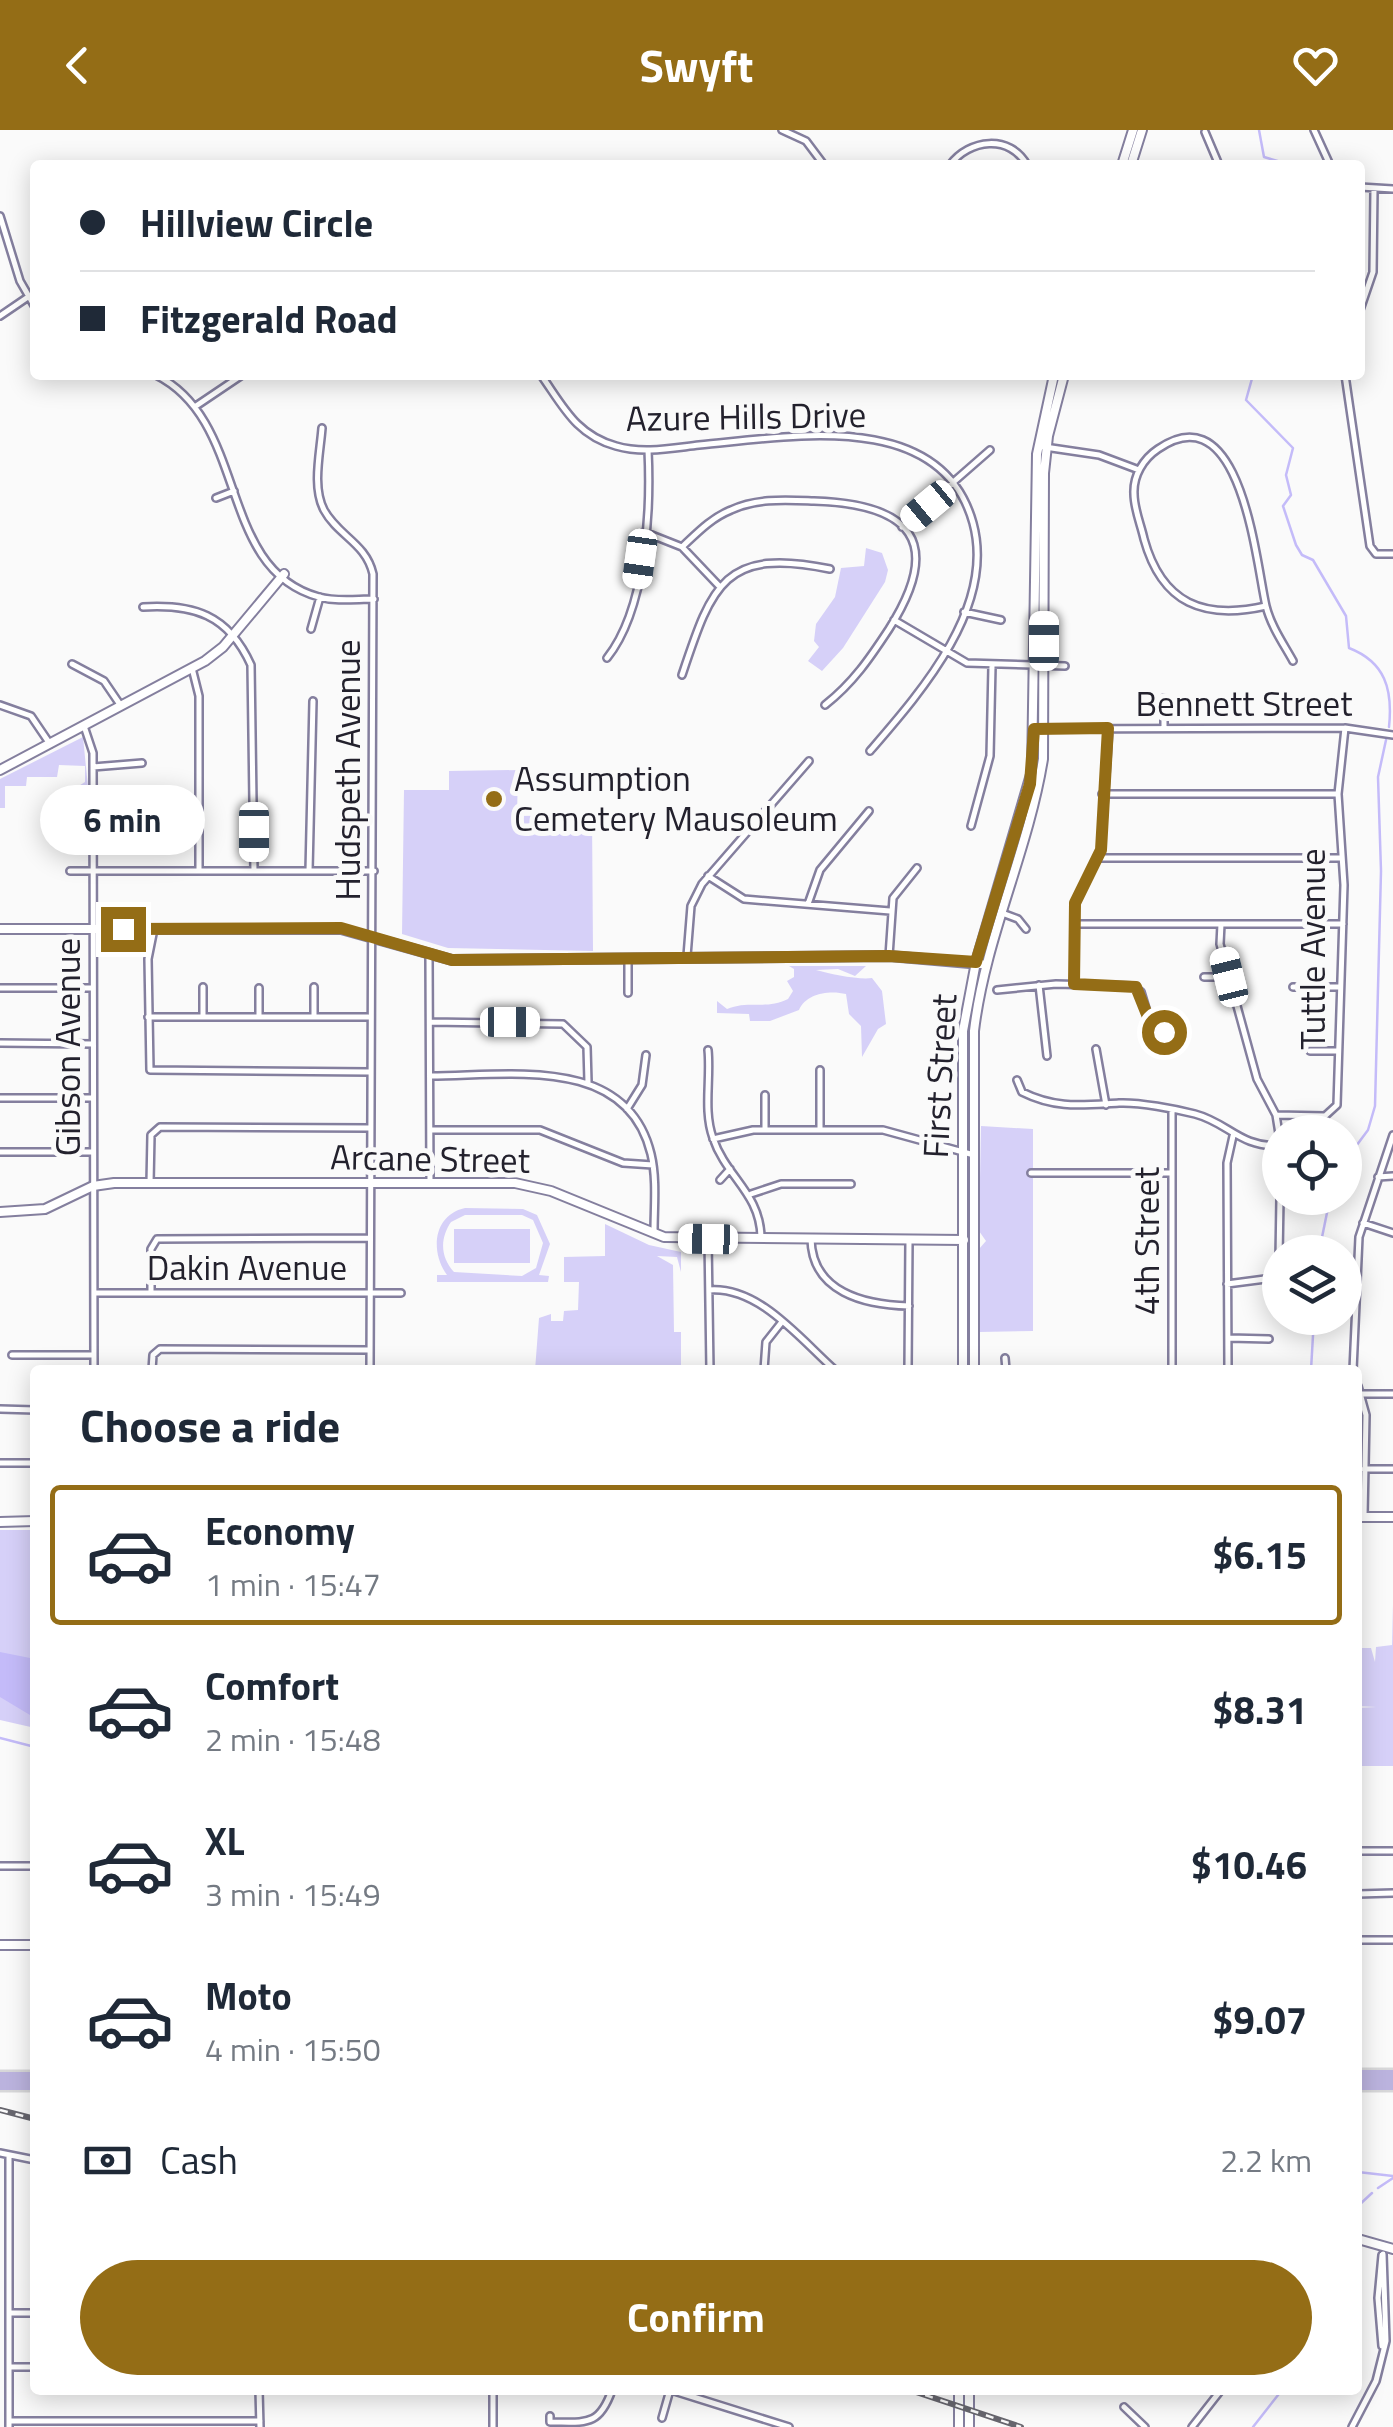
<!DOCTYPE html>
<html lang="en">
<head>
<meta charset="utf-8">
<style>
  :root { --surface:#fff; --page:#f2f2f3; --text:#1f2937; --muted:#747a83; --line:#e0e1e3; --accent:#946d16 }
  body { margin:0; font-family:"Titillium Web",sans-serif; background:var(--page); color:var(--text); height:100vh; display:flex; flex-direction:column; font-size:38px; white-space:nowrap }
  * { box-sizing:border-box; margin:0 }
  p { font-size:32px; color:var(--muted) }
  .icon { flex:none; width:55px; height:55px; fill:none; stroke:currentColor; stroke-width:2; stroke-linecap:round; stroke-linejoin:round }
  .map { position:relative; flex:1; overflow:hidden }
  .details { position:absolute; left:30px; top:1235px; width:1332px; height:1030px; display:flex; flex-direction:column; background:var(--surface); border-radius:10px; box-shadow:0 5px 25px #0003 }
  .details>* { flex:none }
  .hud { position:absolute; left:30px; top:30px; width:1335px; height:220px; border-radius:10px; box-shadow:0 5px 25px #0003; display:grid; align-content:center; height:220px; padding:0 50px; background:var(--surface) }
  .buttons { position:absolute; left:1262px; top:985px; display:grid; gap:20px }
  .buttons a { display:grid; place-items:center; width:100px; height:100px; border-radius:50%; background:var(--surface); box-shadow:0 5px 25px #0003; font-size:50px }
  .end { position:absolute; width:45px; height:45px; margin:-22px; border:12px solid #946d16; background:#fff; box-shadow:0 0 0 5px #fff }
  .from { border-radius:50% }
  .bubble { position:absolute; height:70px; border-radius:35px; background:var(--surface); box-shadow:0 5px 25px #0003; font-size:32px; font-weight:700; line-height:70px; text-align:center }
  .car { position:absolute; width:30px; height:60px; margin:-30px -15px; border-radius:12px; box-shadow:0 0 8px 2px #0007; background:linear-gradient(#fff 24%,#345 0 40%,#fff 0 76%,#345 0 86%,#fff 0) }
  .hud b { display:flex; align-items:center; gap:35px; height:95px; font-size:38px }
  .hud b+b { border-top:2px solid var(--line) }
  .hud i { width:25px; height:25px; background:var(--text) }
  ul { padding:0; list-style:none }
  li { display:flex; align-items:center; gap:30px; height:140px; margin:0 20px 15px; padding:0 30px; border:5px solid transparent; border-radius:10px }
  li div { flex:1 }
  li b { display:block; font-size:38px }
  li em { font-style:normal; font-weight:700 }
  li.selected { border-color:var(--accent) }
  li>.icon { width:90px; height:90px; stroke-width:1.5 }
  h2 { padding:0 50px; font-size:45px; line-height:120px }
  .pay { display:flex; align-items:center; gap:25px; height:110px; padding:0 50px; font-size:38px }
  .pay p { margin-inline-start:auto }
  .primary-button { display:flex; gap:20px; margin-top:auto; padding:20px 50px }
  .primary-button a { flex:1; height:115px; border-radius:60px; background:var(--accent); color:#fff; font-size:40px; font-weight:700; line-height:115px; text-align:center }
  header { display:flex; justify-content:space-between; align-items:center; height:130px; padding:0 50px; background:var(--accent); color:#fff; font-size:45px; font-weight:700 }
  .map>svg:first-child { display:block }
</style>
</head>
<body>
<header><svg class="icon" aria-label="back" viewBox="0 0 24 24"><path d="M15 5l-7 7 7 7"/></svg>Swyft<svg class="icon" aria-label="heart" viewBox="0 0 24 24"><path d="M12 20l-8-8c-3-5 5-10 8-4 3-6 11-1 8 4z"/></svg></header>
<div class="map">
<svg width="1393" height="2297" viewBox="0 0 1393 2297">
  <rect width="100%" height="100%" fill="#fafafa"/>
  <path fill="#d6d0f8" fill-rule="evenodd" d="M866,418L882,423L888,440L885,452L843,518L822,541L808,531L819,517L814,511L816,494L835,467L841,438L864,436Z
    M83,607L88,657H77L85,652V636L59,635L57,647H27L26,656H5V678H0V649Z
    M518,640L517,686L592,685L593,821L448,818L402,804L404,660H449V641Z
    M789,836H866L855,846L838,839L816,840C830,844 859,850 872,848L882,861L886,894L878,899L862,927L861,896L849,884L846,864C830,860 806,863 799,880L770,891H750L749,884L717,883V871L727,879C748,870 767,880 788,869L793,861L787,851L794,847V839Z
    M981,996L1033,999V1201L979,1202V1119L986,1111L979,1101Z
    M465,1078L523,1079L537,1085L550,1114L539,1145L549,1146L548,1152H437V1145H447C430,1122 433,1085 465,1078ZM465,1085H522L533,1090L543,1113L536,1138L522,1146L454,1142C440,1127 440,1108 451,1092Z
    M605,1094L649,1115L681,1122V1142L677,1127L657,1126L673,1135L674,1202H681V1239L535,1240L539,1188L551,1184V1191H563L564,1181L578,1180L579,1152H564V1127L605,1126Z
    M454,1099H530V1133H454Z
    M0,1400H35V1598L0,1590Z
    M1393,1474V1636H1358V1578L1376,1577L1358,1576V1518H1371L1375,1532L1376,1517L1392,1515Z"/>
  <path fill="#c4bbf9" d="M0,1522L35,1529V1588L0,1567Z"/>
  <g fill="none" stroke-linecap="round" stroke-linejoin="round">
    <path stroke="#c4bbf9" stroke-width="2.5" d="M1259,0L1264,27L1291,35
      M1253,245L1246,270L1293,318L1286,345L1291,365L1283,376L1296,415L1302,425L1313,430L1346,486L1349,518C1385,532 1393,559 1389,597
      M1345,1031L1368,1000L1375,976L1381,741L1378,647L1386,610
      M1319,1122L1330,1068
      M1311,1240L1314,1188
      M0,1608L35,1617
      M1358,2042L1393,2046
      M1378,2058L1393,2048
      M1358,2076L1372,2063
      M1253,2297L1282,2260"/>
    <g stroke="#847f9e" stroke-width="10">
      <path id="street" d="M782,0L806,11L824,35
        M1314,0L1330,35
        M1205,2L1219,35
        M950,35C969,9 1010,4 1027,35
        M1360,57L1393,59
        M0,86L20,151L35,177
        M1360,180L1373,142L1374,59
        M0,186L28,167
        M156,245C250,292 216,439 319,467C337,472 356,469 374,469
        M541,245C563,276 576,305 616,316C643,324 672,318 699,315C789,307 941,277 973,393C996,477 921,562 870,621
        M1345,245L1370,416L1376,424H1393
        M196,276L242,245
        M322,298C320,324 312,357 324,380C338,406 366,413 373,444L370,1240
        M1038,316L1099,325L1139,340
        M216,368L234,361
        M902,397L990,320
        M644,402L682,417L720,457
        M682,417C697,403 711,388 731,380C757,368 785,370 814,371C910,374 945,411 889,499C870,528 853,553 825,575
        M1266,476C1204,490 1162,474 1144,409C1141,395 1134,379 1134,364C1133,346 1143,329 1158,319C1242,261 1256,434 1266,476C1271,496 1283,513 1293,531
        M143,477C193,474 228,484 251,535L254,741
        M964,482L1001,490
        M894,490L967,533L1065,536
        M311,499L320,467
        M607,528C646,479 651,382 648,320
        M72,534L104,551L121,576
        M192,538L199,566V741
        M682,545C712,455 724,417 830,439
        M1164,568V598
        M0,575L31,586L50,614
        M84,596L93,623L94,1240
        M1043,599L1345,598L1393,605
        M93,637L142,633
        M1102,664H1338
        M151,686H199
        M971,696L990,626L992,536
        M1100,728H1342
        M70,741H374
        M309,741L313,571
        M708,746L744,769L890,781
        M808,774L820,740L869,681
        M1002,783L1018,789L1026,799
        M1074,794H1343
        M1221,794L1220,814L1257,949L1276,985L1280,1010
        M154,799L148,829L150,940L370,942
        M429,826L430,1053
        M687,826L691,776L702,754L809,631
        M889,826L893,768L917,738
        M628,828V863
        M1204,847H1229
        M1074,853L1075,773L1101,720L1109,598
        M1039,855L1047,926
        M203,857V887
        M314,857V887
        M1293,857H1340
        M0,858H93
        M259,858V887
        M997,860L1056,854L1132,856L1141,862L1150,892L1172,903
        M148,887H368
        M431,892L563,894L587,917L588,952
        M0,913L93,914
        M1096,919L1106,975
        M708,920C711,949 703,980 713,1008C726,1047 760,1063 761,1107
        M1310,921H1338
        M820,940V1000
        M431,946C508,946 627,924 651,1024C657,1049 654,1077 654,1102
        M1017,950L1022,962C1056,979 1082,975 1119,973C1139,972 1175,979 1195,984C1229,993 1239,1017 1280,1016
        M765,965V1000
        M0,968H93
        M627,979L642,955L646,925
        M1172,982V1240
        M1276,985L1325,986L1337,975L1344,755L1338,664L1345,598
        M430,1000H540L623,1033L653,1035
        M713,1009L753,1000H883L974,1025
        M0,1022H93
        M1031,1043H1171
        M1378,1047L1393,1046
        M720,1050L730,1039
        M150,1053L151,1005L160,997L370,998
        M751,1064L781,1054H851
        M1363,1093L1393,1103
        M708,1109L710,1240
        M811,1109C812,1162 864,1175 909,1176
        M1227,1154L1273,1148L1279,1128L1280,1068
        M709,1160C759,1156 800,1209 835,1240
        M94,1163H401
        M151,1163V1119L157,1109L369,1108
        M1229,1208L1269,1209
        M12,1225H93
        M1005,1228L1006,1240
        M152,1240L153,1225L160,1219L370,1220
        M764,1240L766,1212L781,1193
        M908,1240L909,1110
        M1228,1240L1227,1033L1233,1006
        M1353,1240L1359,1107L1393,1005
        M1358,1256L1366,1285L1364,1386
        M1361,1264H1393
        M0,1279L35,1280
        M0,1333H35
        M1364,1339H1393
        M1358,1721H1393
        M0,1736H35
        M1358,1764L1393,1763
        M1358,1810H1393
        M0,2023L35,2030
        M9,2183H35
        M1382,2216L1378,2168L1382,2125
        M9,2237H35
        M259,2260L260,2297
        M671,2260L789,2297
        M1124,2277L1145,2297
        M550,2286V2292C586,2292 599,2297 612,2260
        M662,2288L670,2260
        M9,2291H260
        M9,2297V2025
        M493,2297V2260
        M1192,2297L1221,2260
        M1352,2297L1376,2251L1386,2211L1383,2124"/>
    </g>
    <g stroke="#847f9e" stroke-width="12">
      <path id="secondary" d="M1122,35L1133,0
        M1131,35L1142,0
        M0,640L205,531L223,517L284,444
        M0,799H341L452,830L889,826L981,834
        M0,1082L45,1079L93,1056L114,1053H515L551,1061L664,1107L964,1110
        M963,1240V901L976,832L1032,641L1037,324L1054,245
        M974,1240V901C985,808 1028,722 1043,629L1044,343L1048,306L1064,245
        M1358,1387H1393
        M0,1392L35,1391
        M0,1815H35
        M1358,2109L1393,2119
        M959,2260V2297
        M969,2297V2260"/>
    </g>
    <g stroke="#d7d7d9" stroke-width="15">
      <path id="primary" d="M1358,1945H1393
        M0,1947H35
        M0,1955H35
        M1358,1955H1393"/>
    </g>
    <use href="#street" stroke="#fff" stroke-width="5"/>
    <use href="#secondary" stroke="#fff" stroke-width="8"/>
    <use href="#primary" stroke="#bbb3de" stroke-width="10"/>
    <g stroke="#67666e" stroke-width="6">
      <path id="rail" d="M0,1980L35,1989
        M910,2260L1021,2297"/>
    </g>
    <use href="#rail" stroke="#fafafa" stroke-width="2.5" stroke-dasharray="8" stroke-linecap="butt"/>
  </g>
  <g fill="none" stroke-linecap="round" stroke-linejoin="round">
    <path stroke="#946d16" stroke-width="12" d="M123,799L341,798L452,830L889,826L976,832L1030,654L1034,599L1108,598L1101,720L1075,773L1074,854L1136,857L1150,892L1164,902"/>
  </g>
  <circle fill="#946d16" stroke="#fafafa" stroke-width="4" cx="494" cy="669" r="10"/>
  <g text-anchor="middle" stroke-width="10" stroke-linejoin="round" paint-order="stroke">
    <g font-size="35" fill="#23212d" stroke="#fafafa">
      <text transform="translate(746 287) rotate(-1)" y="12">Azure Hills Drive</text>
      <text x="1244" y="586">Bennett Street</text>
      <text transform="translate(348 640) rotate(-90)" y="12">Hudspeth Avenue</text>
      <text transform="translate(1313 819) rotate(-90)" y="12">Tuttle Avenue</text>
      <text transform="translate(68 917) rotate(-90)" y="12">Gibson Avenue</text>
      <text transform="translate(940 946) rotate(-87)" y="12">First Street</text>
      <text transform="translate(430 1029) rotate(1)" y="12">Arcane Street</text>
      <text transform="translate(1147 1111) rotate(-90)" y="12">4th Street</text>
      <text x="247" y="1150">Dakin Avenue</text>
    </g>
    <g font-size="35" fill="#23212d" stroke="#fafafa" text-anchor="start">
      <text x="514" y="661">Assumption<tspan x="514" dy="40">Cemetery Mausoleum</tspan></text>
    </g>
  </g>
</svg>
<div class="buttons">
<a><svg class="icon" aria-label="locate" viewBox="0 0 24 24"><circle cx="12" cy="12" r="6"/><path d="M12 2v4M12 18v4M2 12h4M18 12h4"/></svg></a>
<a><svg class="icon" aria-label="layers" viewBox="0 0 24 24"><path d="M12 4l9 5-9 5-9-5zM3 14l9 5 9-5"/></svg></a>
</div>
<i class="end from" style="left:1164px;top:902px"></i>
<i class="end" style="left:123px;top:799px"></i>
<div class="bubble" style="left:40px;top:655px;width:165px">6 min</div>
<i class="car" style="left:928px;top:376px;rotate:230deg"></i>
<i class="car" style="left:640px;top:429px;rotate:188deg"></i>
<i class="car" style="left:1044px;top:511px;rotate:0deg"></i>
<i class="car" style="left:254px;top:702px;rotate:180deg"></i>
<i class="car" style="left:1229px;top:847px;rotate:346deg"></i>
<i class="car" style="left:510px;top:892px;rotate:90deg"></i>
<i class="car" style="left:708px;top:1109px;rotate:271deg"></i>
<div class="hud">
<b><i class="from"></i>Hillview Circle</b>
<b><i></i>Fitzgerald Road</b>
</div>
<section class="details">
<h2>Choose a ride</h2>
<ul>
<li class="selected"><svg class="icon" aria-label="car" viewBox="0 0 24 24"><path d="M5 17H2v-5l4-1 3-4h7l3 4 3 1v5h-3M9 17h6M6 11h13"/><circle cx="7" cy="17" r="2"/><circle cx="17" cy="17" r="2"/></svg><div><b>Economy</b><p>1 min · 15:47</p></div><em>$6.15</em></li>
<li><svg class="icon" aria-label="car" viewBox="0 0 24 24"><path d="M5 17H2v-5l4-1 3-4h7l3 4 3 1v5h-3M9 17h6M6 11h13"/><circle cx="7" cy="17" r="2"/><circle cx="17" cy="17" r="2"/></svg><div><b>Comfort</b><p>2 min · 15:48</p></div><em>$8.31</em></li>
<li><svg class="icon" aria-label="car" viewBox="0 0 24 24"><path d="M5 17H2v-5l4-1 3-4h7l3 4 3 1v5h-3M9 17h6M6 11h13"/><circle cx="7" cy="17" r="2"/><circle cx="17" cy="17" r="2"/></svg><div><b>XL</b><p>3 min · 15:49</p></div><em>$10.46</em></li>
<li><svg class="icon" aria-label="car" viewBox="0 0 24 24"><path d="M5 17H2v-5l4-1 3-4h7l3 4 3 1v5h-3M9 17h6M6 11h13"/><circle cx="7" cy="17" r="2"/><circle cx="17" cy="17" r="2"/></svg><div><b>Moto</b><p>4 min · 15:50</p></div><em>$9.07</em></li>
</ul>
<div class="pay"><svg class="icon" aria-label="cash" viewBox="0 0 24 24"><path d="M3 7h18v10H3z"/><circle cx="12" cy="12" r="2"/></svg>Cash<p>2.2 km</p></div>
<div class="primary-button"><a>Confirm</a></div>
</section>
</div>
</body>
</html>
